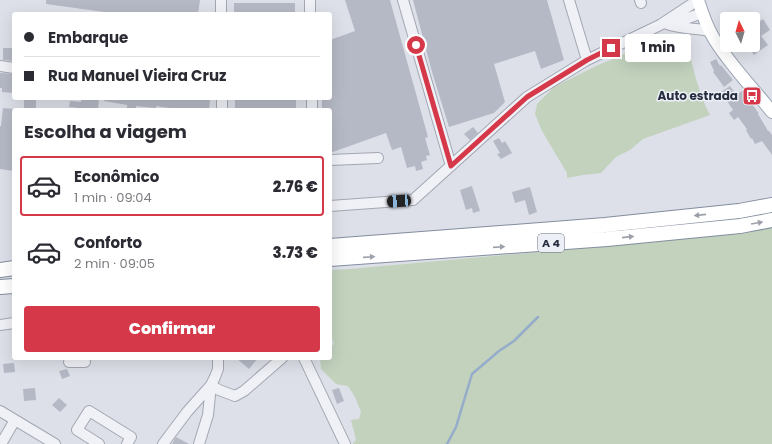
<!DOCTYPE html>
<html lang="pt">
<head>
<meta charset="utf-8">
<style>
  :root { --surface:#fff; --page:#f7f7f7; --text:#2b2b33; --muted:#7c7c81; --line:#e1e1e2; --accent:#d53949 }
  body { margin:0; font-family:Poppins,sans-serif; background:var(--page); color:var(--text); height:100vh; display:flex; flex-direction:column; font-size:15px; white-space:nowrap }
  * { box-sizing:border-box; margin:0 }
  p { font-size:13px; color:var(--muted) }
  .icon { flex:none; width:22px; height:22px; fill:none; stroke:currentColor; stroke-width:2; stroke-linecap:round; stroke-linejoin:round }
  .map { position:relative; flex:1; overflow:hidden }
  .details { position:absolute; left:12px; top:108px; width:320px; height:252px; display:flex; flex-direction:column; background:var(--surface); border-radius:4px; box-shadow:0 4px 16px #0002 }
  .details>* { flex:none }
  .banner { position:absolute; left:12px; top:12px; width:320px; height:88px; border-radius:4px; box-shadow:0 4px 16px #0002; display:grid; align-content:center; height:88px; padding:0 12px; background:var(--surface) }
  .needle { width:26px; rotate:355deg }
  .tools { position:absolute; left:720px; top:12px; display:grid; gap:8px }
  .tools a { display:grid; place-items:center; width:40px; height:40px; border-radius:4px; background:var(--surface); box-shadow:0 4px 16px #0002; font-size:20px }
  .end { position:absolute; width:18px; height:18px; margin:-9px; border:5px solid #d53949; background:#fff; box-shadow:0 0 0 2px #fff }
  .from { border-radius:50% }
  .bubble { position:absolute; height:28px; border-radius:4px; background:var(--surface); box-shadow:0 4px 16px #0002; font-size:13px; font-weight:800; line-height:28px; text-align:center }
  .car { position:absolute; width:12px; height:24px; margin:-12px -6px; border-radius:5px; box-shadow:0 0 3px 1px #0007; background:linear-gradient(#222 24%,#8ab4d8 0 40%,#222 0 76%,#8ab4d8 0 86%,#222 0) }
  .banner b { display:flex; align-items:center; gap:14px; height:38px; font-size:15px }
  .banner b+b { border-top:1px solid var(--line) }
  .banner i { width:10px; height:10px; background:var(--text) }
  ul { padding:0; list-style:none }
  li { display:flex; align-items:center; gap:12px; height:60px; margin:0 8px 6px; padding:0 4px; border:2px solid transparent; border-radius:4px }
  li div { flex:1 }
  li b { display:block; font-size:15px }
  li em { font-style:normal; font-weight:800 }
  li.selected { border-color:var(--accent) }
  li>.icon { width:36px; height:36px; stroke-width:1.5 }
  h2 { padding:0 12px; font-size:18px; line-height:48px }
  .primary-button { display:flex; gap:8px; margin-top:auto; padding:8px 12px }
  .primary-button a { flex:1; height:46px; border-radius:4px; background:var(--accent); color:#fff; font-size:16px; font-weight:800; line-height:46px; text-align:center }
  .map>svg:first-child { display:block }
</style>
</head>
<body>
<div class="map">
<svg width="772" height="444" viewBox="0 0 772 444">
  <rect width="100%" height="100%" fill="#dde0e8"/>
  <path fill="#c2d2bd" d="M654,41H687C691,62 700,97 710,115L643,139L630,150L616,157L601,173L583,175L567,178V173L542,131L535,114L537,104L554,87L594,67Z
    M772,228V444H353V443L356,440L351,420L359,419L361,412L355,397L348,386L336,384L321,369L320,358H330V347L334,344L330,334V270L349,269L706,237Z"/>
  <g fill="none" stroke-linecap="round" stroke-linejoin="round">
    <path stroke="#95acca" stroke-width="2.5" d="M447,444L456,427L472,374L499,351L514,341L538,317"/>
  </g>
  <path fill="#b4b9c5" d="M46,0H200L198,14H119L46,4Z
    M345,0H390L428,137L425,138L430,155L426,156L427,160L421,162L423,169L416,171L415,166L407,168L401,147L392,150L386,133L330,153V110H322V98H330V40L355,31Z
    M413,0H547L564,60L541,69L535,51L494,64L505,102L494,113L449,127L432,72Z
    M234,3H295V14H234Z
    M763,19L770,30L761,36L768,45L754,55L747,45H753V26Z
    M3,48H14V61L3,60Z
    M716,59L720,66L721,65L733,80L724,87L713,72L714,71L710,62Z
    M0,73L14,74V93L2,92V88H0Z
    M730,86L736,95L742,91L748,100L749,99L759,114H758L768,131H769L772,135V155L762,141L755,144L752,138L751,139L746,130L747,129L738,117L734,120L729,113L733,110L721,92Z
    M24,98H36V110H24Z
    M81,98L90,99V98H99L98,110L69,107L70,101L81,102Z
    M104,98H188L210,100L209,110H183L156,106V108L136,106V110H127V105L104,101Z
    M235,98H296V110H235Z
    M3,108L14,109V171L0,169V126H1Z
    M473,127L478,133L470,140L464,134Z
    M499,138L502,143L505,141L512,153L501,159L497,154L500,153L493,141Z
    M472,186L480,211L473,213L472,208L466,210L460,190Z
    M530,187L537,212L529,215L525,200L515,203L512,192Z
    M236,358H258L249,369Z
    M14,363L15,372L4,373L3,364Z
    M67,369L70,376L62,379L59,371Z
    M35,388L36,400L24,401L23,389Z
    M339,388L344,401L337,404L332,390Z
    M59,398L67,405L60,412L52,405Z
    M176,437L189,444H172Z"/>
  <g fill="none" stroke-linecap="round" stroke-linejoin="round">
    <g stroke="#a2a7b2" stroke-width="12">
      <path id="minor" d="M221,0V14
        M310,0V14
        M403,0L451,166
        M569,0L587,60
        M640,0L641,3
        M667,24C681,29 696,28 710,31
        M670,24L680,21L702,13
        M0,66L14,68
        M312,98V110
        M222,110V98
        M330,160L378,158
        M330,206L413,200L527,97L587,60L660,25L698,0
        M0,325L14,323
        M304,358L345,444
        M69,362H85L84,358
        M211,385L219,390L235,396L244,391L282,358
        M0,411L55,444
        M1,444L15,420
        M99,444L77,430L89,411L131,437L127,444
        M163,444L187,412L211,385
        M199,444L208,415L211,385L215,377L218,369V358"/>
    </g>
    <g stroke="#9ba4b4" stroke-width="14">
      <path id="major" d="M698,0C702,13 706,25 713,37C729,64 752,87 772,112"/>
    </g>
    <g stroke="#838d9f" stroke-width="16">
      <path id="highway" d="M330,246L605,225L739,211L772,205
        M330,259L607,239L740,226L772,220
        M0,270L14,268
        M0,287L14,286"/>
    </g>
    <use href="#minor" stroke="#f0f1f6" stroke-width="10"/>
    <use href="#major" stroke="#fff" stroke-width="12"/>
    <use href="#highway" stroke="#fff" stroke-width="14"/>
  </g>
  <defs><path id="oneway-solid" d="M-6-.8H1V-3.2L6.5 0L1 3.2V.8H-6Z"/></defs>
  <g fill="#9da0a9">
    <use href="#oneway-solid" transform="translate(700 215) rotate(174)"/>
    <use href="#oneway-solid" transform="translate(757 223) rotate(-10)"/>
    <use href="#oneway-solid" transform="translate(628 237) rotate(-6)"/>
    <use href="#oneway-solid" transform="translate(499 247) rotate(-4)"/>
    <use href="#oneway-solid" transform="translate(369 257) rotate(-4)"/>
  </g>
  <g fill="none" stroke-linecap="round" stroke-linejoin="round">
    <path stroke="#d53949" stroke-width="5" d="M416,45L451,166L527,97L587,60L611,48"/>
  </g>
  <defs>
    <g id="bus-square" transform="scale(1)"><rect x="-9" y="-9" width="18" height="18" rx="4" fill="#d53949" stroke="#eceff5"/><path d="M-5-6H5V4H4V6H2V4H-2V6H-4V4H-5ZM-3.5-4V0h7V-4ZM-3.5 1.2v1.5H-2V1.2ZM2 1.2v1.5H3.5V1.2Z" fill="#fff"/></g>
  </defs>
  <g fill-rule="evenodd">
    <use href="#bus-square" x="752" y="96"/>
  </g>
  <g text-anchor="middle" stroke-width="3" stroke-linejoin="round" paint-order="stroke">
    <rect fill="#eceff5" stroke="#616776" stroke-width="1" x="538" y="234" width="26" height="18" rx="3"/>
    <g font-size="11" font-weight="bold" fill="#252d3f">
      <text x="551" y="247">A 4</text>
    </g>
    <g font-size="12" font-weight="bold" fill="#252d3f" stroke="#eceff5" text-anchor="end">
      <text x="738" y="100">Auto estrada</text>
    </g>
  </g>
</svg>
<div class="tools">
<a><svg class="needle" viewBox="-14 -14 28 28"><path d="M0-13l5 13h-10z" fill="#e53935"/><path d="M0 13l5-13h-10z" fill="#7c7c81"/></svg></a>
</div>
<i class="end from" style="left:416px;top:45px"></i>
<i class="end" style="left:611px;top:48px"></i>
<div class="bubble" style="left:625px;top:34px;width:66px">1 min</div>
<i class="car" style="left:399px;top:201px;rotate:266deg"></i>
<div class="banner">
<b><i class="from"></i>Embarque</b>
<b><i></i>Rua Manuel Vieira Cruz</b>
</div>
<section class="details">
<h2>Escolha a viagem</h2>
<ul>
<li class="selected"><svg class="icon" aria-label="car" viewBox="0 0 24 24"><path d="M5 17H2v-5l4-1 3-4h7l3 4 3 1v5h-3M9 17h6M6 11h13"/><circle cx="7" cy="17" r="2"/><circle cx="17" cy="17" r="2"/></svg><div><b>Econômico</b><p>1 min · 09:04</p></div><em>2.76 €</em></li>
<li><svg class="icon" aria-label="car" viewBox="0 0 24 24"><path d="M5 17H2v-5l4-1 3-4h7l3 4 3 1v5h-3M9 17h6M6 11h13"/><circle cx="7" cy="17" r="2"/><circle cx="17" cy="17" r="2"/></svg><div><b>Conforto</b><p>2 min · 09:05</p></div><em>3.73 €</em></li>
</ul>
<div class="primary-button"><a>Confirmar</a></div>
</section>
</div>
</body>
</html>
